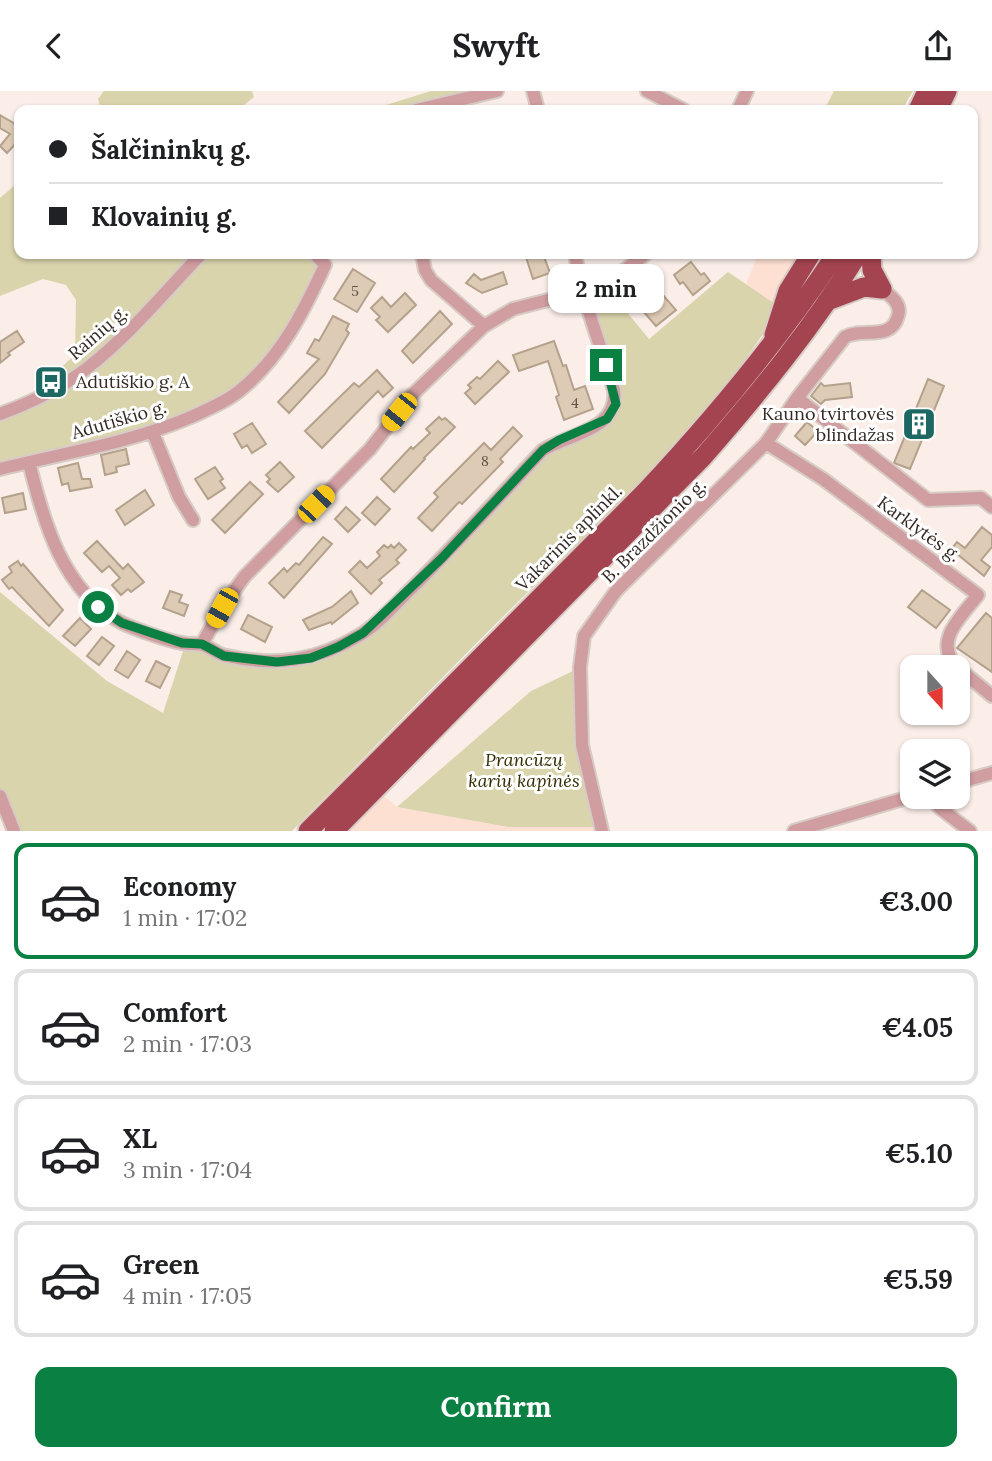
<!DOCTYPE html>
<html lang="en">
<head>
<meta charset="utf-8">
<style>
  :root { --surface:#fff; --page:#f2f2f2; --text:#202124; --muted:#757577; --line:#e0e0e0; --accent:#0b8043 }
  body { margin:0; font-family:Lora,serif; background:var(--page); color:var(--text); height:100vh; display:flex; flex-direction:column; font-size:26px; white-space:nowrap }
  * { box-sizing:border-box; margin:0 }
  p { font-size:23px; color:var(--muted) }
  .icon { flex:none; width:38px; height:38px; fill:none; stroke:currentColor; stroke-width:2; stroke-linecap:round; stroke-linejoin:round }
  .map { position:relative; height:740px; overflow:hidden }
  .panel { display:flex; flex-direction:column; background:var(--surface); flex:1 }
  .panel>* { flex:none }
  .hud { position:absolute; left:14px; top:14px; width:964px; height:154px; border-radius:14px; box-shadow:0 2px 5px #0004; display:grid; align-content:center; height:154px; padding:0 35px; background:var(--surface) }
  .needle { width:46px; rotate:159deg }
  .controls { position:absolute; left:900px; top:564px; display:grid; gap:14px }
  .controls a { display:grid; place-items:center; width:70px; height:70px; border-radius:14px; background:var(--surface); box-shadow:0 2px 5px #0004; font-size:35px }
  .end { position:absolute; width:32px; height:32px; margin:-16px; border:9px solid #0b8043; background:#fff; box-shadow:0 0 0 4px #fff }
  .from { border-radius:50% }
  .bubble { position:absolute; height:49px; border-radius:14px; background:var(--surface); box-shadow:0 2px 5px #0004; font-size:23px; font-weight:700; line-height:49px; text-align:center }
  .car { position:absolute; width:21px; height:42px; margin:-21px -10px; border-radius:9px; box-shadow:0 0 5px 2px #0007; background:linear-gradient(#f5c518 24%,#345 0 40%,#f5c518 0 76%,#345 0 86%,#f5c518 0) }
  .hud b { display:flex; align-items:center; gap:24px; height:66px; font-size:26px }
  .hud b+b { border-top:2px solid var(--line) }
  .hud i { width:18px; height:18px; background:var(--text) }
  ul { padding:12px 0 0; list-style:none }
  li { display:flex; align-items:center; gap:21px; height:116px; margin:0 14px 10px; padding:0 21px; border:4px solid var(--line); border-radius:14px }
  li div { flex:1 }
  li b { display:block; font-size:26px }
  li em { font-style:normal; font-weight:700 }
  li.selected { border-color:var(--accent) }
  li>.icon { width:63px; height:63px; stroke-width:1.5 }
  .button { display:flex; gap:14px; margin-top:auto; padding:14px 35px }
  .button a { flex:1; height:80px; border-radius:14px; background:var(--accent); color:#fff; font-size:28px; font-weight:700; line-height:80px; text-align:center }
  header { display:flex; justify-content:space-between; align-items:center; height:91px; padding:0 35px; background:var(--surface); font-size:32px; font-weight:700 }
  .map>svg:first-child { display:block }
</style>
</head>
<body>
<header><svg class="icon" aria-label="back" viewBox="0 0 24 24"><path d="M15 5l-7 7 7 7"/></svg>Swyft<svg class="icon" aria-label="share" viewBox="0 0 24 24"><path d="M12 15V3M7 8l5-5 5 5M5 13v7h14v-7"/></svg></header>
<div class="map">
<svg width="992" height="740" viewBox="0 0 992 740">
  <rect width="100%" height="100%" fill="#fbeee9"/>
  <path fill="#fee0d3" d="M755,163H822L790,212L777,214L746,193L756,169L752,166Z
    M384,705L397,716L508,736H595L596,740H350Z"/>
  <path fill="#d9d4ac" d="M104,0H252L254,6L238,19H101L98,8Z
    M431,0H474L401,19H370Z
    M834,0H913L902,19H824Z
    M15,94L19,102V163H309L319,177L280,248L244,288L219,309L153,336L104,350L0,372V327L60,290L58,279L75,264L76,209L66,194L43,188L0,205V107Z
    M728,181L777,214L776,223C709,330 613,418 523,506C445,583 369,662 292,740H19L0,697V501L107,590L163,622L184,557L248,574H278L363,546L545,363L565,351L604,337L618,323L621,307L593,211L607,197L649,248Z
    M575,579L574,621L578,660L595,736H508L397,716L531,600Z"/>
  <path fill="#decbb5" stroke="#b3a18b" stroke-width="2" d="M0,24L17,34L19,32V49L7,62L0,55L10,43L0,37Z
    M525,163H543L550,182L533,188Z
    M691,171L701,184L704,182L710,190L693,204L683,191L680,193L674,184Z
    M353,178L375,192L357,221L334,208Z
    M503,181L507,193L482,202L466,192L474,183L481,189Z
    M635,186L652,212L662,203L676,219L656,235L637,213L633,216L626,208L621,213L614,203Z
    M405,202L416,214L388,241L376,229L380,226L371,217L382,206L391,216Z
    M440,220L452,233L413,272L402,260Z
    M333,225L349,233L346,239L349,242L325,283L289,322L278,311L319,268L307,262L315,248L319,250Z
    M17,240L24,251L8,262L10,264L0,272V251Z
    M554,250L563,275L566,274L574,299L585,295L593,318L564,329L556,306L559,304L548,270L519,280L513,264Z
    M498,270L509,281L475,313L465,302L471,297L468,294L477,286L480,288Z
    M377,279L393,297L383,306L378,300L322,357L305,340L354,292L359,296Z
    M928,288L944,295L910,378L894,372Z
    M821,292L824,295L850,292L852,306L825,309L821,313L811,305Z
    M439,326L442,329L445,327L455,336L424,367L425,368L394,401L381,388L411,356L413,358L430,342L426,338Z
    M807,331L818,340L805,354L795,345Z
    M252,332L266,353L252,362L247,354L242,357L234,343Z
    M513,336L522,345L500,368L503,371L462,413L459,411L432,440L418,427L438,406L434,402L484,352L491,359Z
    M126,358L129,373L116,376L117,381L105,384L101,364Z
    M280,371L294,386L278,401L267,391L270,388L266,384Z
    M78,372L82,388H90L92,396L70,400L68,392L62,394L58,377Z
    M215,376L223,388L220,390L225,397L208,408L195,388Z
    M250,391L263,403L225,442L212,429Z
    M145,399L154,414L125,434L116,419Z
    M23,402L26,418L5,422L2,407Z
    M377,406L390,418L375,434L362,422Z
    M346,416L360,429L348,441L335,428Z
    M982,436L992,444V456L981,469L990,476L984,485L951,458L957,451L965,457Z
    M323,446L332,453L284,507L269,492L284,477L287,481L296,472L299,474Z
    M97,450L123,478L128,473L144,491L131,501L128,498L121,504L112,494L120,487L109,475L102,481L84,462Z
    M399,452L406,459L396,469L399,472L379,489L382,492L371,503L349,481L360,470L367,477L380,465L377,461L384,454L388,457L391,454L394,457Z
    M18,470L21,475L23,473L63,519L49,535L12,496L9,498L2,489L12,481L9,476Z
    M922,499L950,519L936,537L908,516Z
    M170,500L182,504L179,511L188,514L184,525L163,517Z
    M351,500L358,512L332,533L331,531L309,539L303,529L332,516Z
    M986,522L992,527V581L957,557Z
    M248,524L272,536L265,551L241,538Z
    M80,527L91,538L75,555L63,545Z
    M102,546L114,555L99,574L87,565Z
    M127,560L140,569L128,587L115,579Z
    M156,570L170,577L160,597L146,590Z"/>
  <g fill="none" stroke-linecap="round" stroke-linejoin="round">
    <g stroke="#d7cbc6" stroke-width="16">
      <path id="minor" d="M533,0L538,19
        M647,0L684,19
        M416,19L497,0
        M738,19L747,0
        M422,163L425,179L431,189L484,235
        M882,198C891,205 902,213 898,225C891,251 862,236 845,246L797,307L928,409L981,407L992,416
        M0,323C30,312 61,297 86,278C129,245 164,202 201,163
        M153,342L179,406L193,429
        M766,352L823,388L978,504C962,525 932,550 957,576
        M29,371C43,430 63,501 122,532C135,538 168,550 182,552C189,554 197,552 203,554C212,557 218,564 227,565C276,576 317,570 360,544C380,532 398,510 415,494C459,450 501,404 543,359C571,342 619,339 614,299L582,199L575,163
        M0,378C64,362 130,352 191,326C208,318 224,312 238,301C280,268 304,220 325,174L315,163
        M202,553L222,517L244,486L370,358L413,303L484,235L513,218L603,195L646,163
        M957,576L992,605
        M957,692L992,682
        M0,705L14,740
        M929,705L941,718L970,740
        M602,740L582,654L580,576L584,545L616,500L766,352L797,307
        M794,740L913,705"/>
    </g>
    <g stroke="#d7cbc6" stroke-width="23">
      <path id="trunk" d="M918,19L927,0
        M938,19L947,0
        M871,163L872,179L882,198
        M827,210L864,196L882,198
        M774,244L788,200L811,163
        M308,740L645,401C715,326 780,248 836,163
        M334,740L703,366C759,302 814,235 858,163"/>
    </g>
    <use href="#minor" stroke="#d09da0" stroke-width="12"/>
    <use href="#trunk" stroke="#a44451" stroke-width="19"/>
  </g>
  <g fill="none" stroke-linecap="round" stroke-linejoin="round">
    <path stroke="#0b8043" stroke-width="9" d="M98,516L122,532L182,552L202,553L224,565L277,571L311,567L338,556L363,542L442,467L543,359L559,349L607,328L616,313L606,274"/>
  </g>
  <defs>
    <g id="bus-square" transform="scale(1.75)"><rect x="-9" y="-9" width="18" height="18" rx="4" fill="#1d6863" stroke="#fff"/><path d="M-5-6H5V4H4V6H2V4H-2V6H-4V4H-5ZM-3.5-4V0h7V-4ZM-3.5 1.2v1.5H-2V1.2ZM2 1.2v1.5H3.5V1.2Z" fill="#fff"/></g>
    <g id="building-square" transform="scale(1.75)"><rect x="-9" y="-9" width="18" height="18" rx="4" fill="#1d6863" stroke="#fff"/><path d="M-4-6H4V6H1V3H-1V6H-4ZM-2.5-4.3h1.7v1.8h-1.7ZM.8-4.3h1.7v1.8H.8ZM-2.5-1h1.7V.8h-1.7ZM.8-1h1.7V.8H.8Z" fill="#fff"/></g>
  </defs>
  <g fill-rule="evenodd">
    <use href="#bus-square" x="51" y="291"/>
    <use href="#building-square" x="919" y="333"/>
  </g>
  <g text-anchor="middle" stroke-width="6" stroke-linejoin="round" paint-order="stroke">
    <g font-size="14" fill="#5e5248">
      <text x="355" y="205">5</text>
      <text x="575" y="317">4</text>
      <text x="485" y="375">8</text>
    </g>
    <g font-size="18" fill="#342924" stroke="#fff">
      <text transform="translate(98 242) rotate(-41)" y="6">Rainių g.</text>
      <text transform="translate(119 329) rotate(-16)" y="6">Adutiškio g.</text>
      <text transform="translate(919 438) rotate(36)" y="6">Karklytės g.</text>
      <text transform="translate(654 440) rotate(-45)" y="6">B. Brazdžionio g.</text>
      <text transform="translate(569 447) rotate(-45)" y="6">Vakarinis aplinkl.</text>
    </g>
    <g font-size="18" fill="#342924" stroke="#fff" text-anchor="start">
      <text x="76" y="297">Adutiškio g. A</text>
      <text x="894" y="329" text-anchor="end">Kauno tvirtovės<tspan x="894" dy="21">blindažas</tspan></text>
    </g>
    <g font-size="18" font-style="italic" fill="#342d00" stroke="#fff">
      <text x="524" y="675">Prancūzų<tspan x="524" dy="21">karių kapinės</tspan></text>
    </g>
  </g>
</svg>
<div class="controls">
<a><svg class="needle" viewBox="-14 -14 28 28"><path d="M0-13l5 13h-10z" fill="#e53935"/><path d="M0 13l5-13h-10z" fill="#757577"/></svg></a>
<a><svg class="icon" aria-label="layers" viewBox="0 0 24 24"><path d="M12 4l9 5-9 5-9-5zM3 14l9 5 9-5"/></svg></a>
</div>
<i class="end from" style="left:98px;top:516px"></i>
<i class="end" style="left:606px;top:274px"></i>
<div class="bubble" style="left:548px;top:173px;width:116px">2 min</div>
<i class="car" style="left:399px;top:321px;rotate:219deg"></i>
<i class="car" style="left:316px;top:413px;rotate:44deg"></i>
<i class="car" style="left:222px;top:517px;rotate:209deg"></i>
<div class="hud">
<b><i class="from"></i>Šalčininkų g.</b>
<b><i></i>Klovainių g.</b>
</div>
</div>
<section class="panel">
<ul>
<li class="selected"><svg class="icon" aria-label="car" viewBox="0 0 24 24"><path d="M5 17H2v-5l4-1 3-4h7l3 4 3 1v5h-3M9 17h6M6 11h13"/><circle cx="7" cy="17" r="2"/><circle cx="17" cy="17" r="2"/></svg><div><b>Economy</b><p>1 min · 17:02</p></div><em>€3.00</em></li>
<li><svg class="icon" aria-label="car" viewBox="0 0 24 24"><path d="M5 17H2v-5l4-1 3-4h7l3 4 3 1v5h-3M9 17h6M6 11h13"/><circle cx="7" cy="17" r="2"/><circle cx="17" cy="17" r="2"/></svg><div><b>Comfort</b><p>2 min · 17:03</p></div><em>€4.05</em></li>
<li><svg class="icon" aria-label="car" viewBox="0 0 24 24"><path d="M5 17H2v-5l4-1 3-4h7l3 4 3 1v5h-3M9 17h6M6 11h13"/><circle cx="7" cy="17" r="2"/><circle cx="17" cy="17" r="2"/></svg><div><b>XL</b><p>3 min · 17:04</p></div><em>€5.10</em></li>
<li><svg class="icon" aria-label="car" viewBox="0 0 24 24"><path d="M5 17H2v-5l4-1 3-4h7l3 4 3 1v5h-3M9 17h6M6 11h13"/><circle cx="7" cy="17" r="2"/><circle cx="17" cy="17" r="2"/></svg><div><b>Green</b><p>4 min · 17:05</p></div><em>€5.59</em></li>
</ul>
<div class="button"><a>Confirm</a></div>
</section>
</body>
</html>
